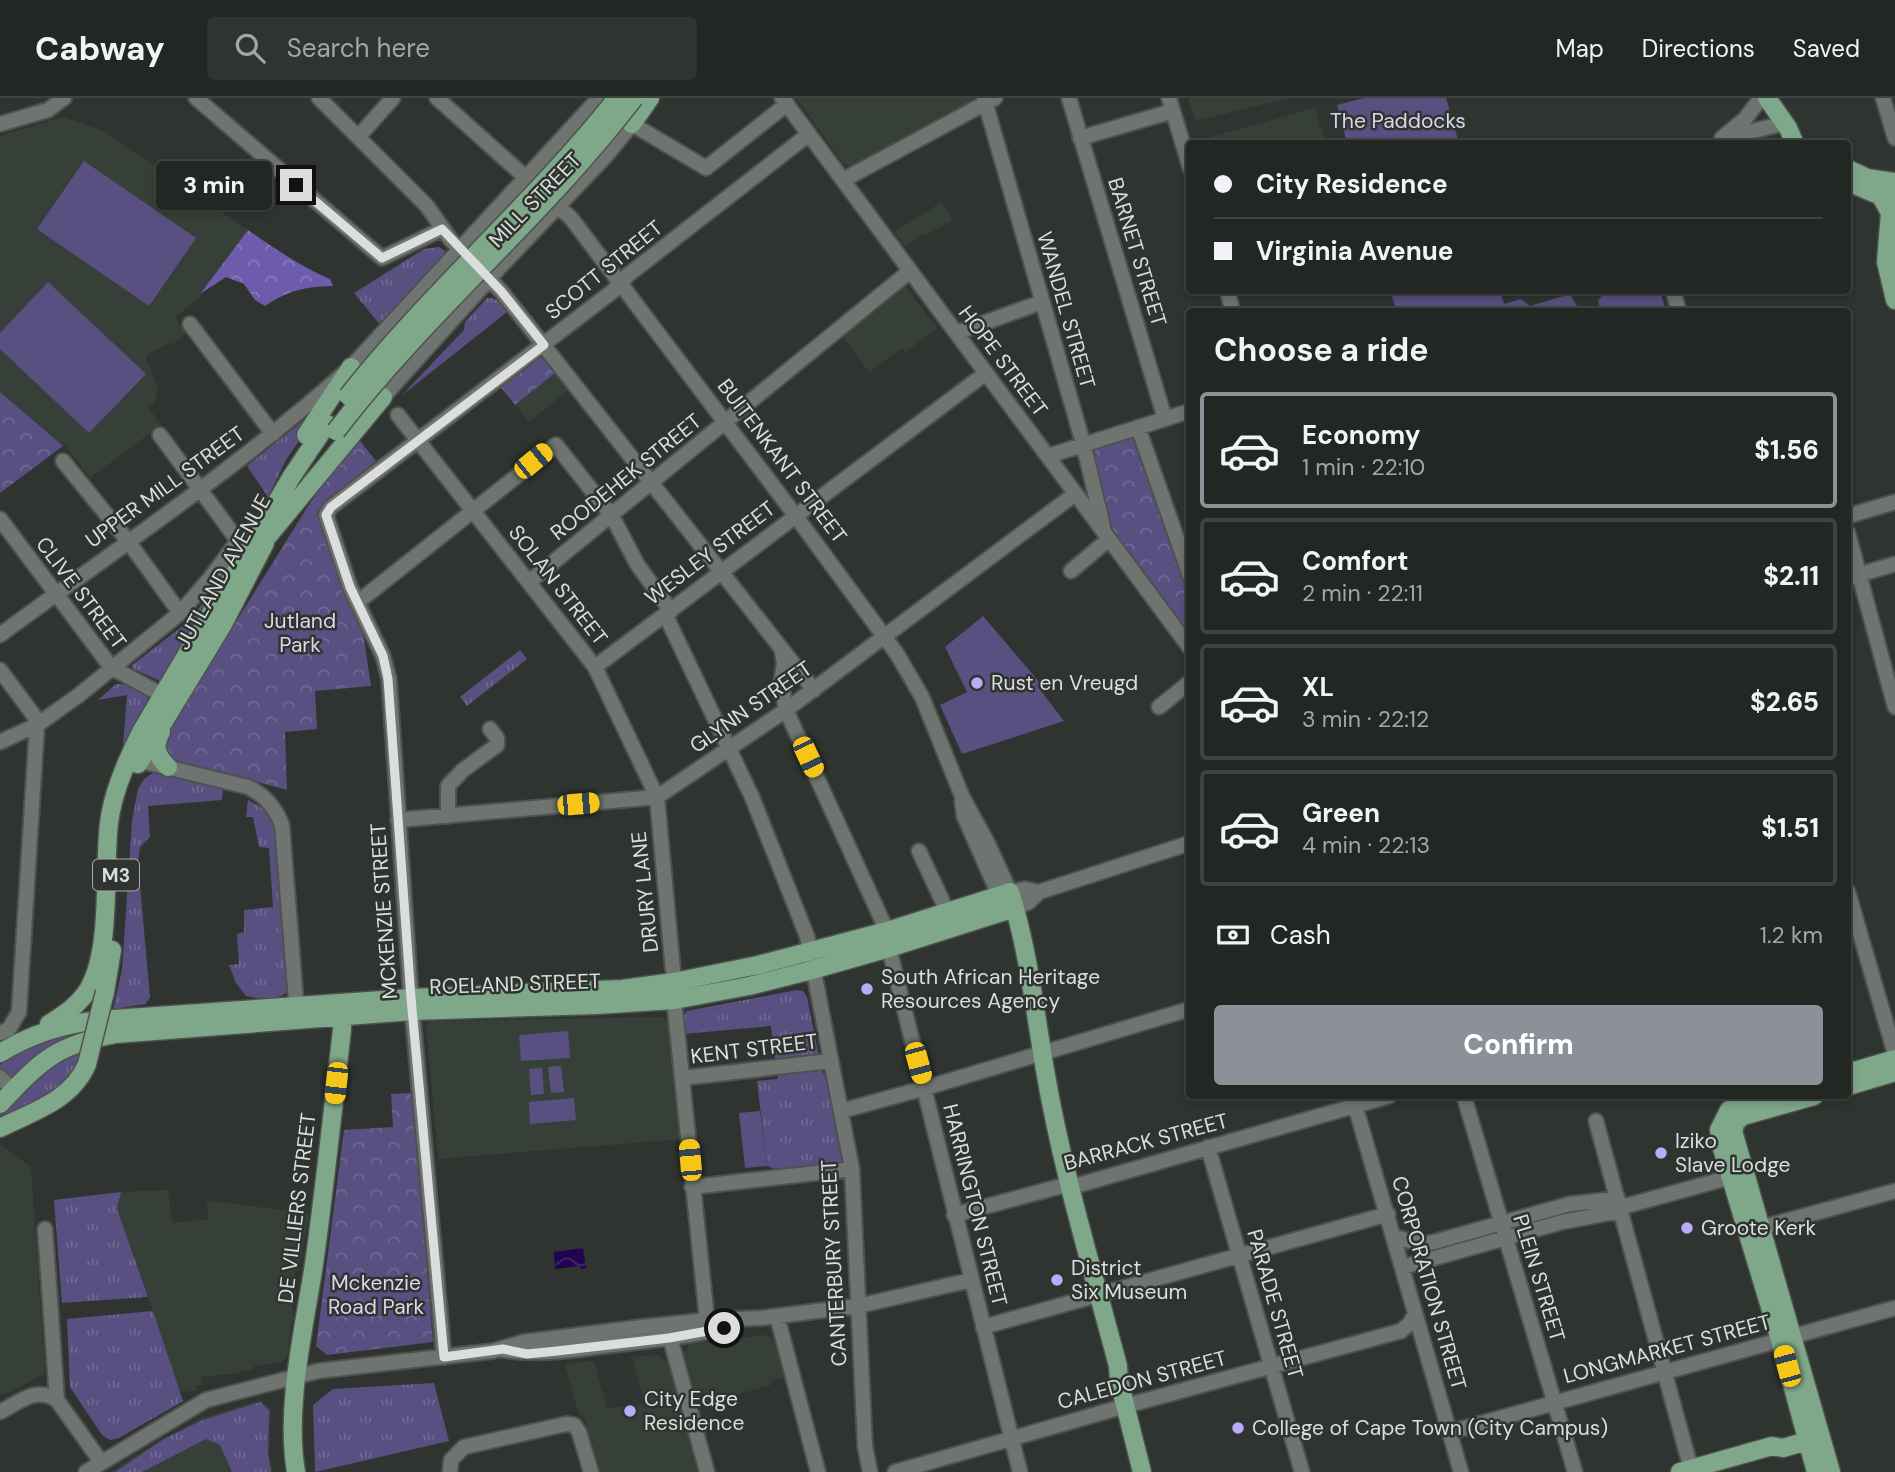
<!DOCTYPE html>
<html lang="en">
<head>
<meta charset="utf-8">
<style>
  :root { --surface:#232724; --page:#2f3331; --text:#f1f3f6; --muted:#a3a5a6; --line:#404441; --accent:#8c9099 }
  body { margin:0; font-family:"DM Sans",sans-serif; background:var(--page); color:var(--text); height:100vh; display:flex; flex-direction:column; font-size:26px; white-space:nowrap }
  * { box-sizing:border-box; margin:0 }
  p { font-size:23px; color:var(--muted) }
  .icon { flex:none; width:38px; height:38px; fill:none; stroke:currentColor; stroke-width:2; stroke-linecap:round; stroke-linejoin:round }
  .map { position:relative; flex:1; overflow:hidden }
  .drawer { position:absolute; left:1186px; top:210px; width:665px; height:791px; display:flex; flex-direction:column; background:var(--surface); border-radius:7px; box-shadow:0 4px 10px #0003,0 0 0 2px var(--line) }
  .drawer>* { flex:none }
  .top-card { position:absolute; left:1186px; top:42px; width:665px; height:154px; border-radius:7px; box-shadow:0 4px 10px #0003,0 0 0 2px var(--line); display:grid; align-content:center; height:154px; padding:0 28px; background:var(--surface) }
  .end { position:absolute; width:32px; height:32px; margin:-16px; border:9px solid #dbdedc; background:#111; box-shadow:0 0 0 4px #111 }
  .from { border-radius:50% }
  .bubble { position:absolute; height:49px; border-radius:7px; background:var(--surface); box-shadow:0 4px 10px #0003,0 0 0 2px var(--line); font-size:23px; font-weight:800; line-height:49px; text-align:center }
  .car { position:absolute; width:21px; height:42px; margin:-21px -10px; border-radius:9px; box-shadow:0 0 5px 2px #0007; background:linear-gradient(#f5c518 24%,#345 0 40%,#f5c518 0 76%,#345 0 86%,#f5c518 0) }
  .top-card b { display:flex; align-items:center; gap:24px; height:66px; font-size:26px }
  .top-card b+b { border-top:2px solid var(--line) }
  .top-card i { width:18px; height:18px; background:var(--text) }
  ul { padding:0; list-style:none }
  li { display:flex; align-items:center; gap:21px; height:116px; margin:0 14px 10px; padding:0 14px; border:4px solid var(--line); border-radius:7px }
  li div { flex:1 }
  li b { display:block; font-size:26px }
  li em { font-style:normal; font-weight:800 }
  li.on { border-color:var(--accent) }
  li>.icon { width:63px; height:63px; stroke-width:1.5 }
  h2 { padding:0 28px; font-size:32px; line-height:84px }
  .pay { display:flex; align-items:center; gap:18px; height:77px; padding:0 28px; font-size:26px }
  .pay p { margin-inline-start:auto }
  .cta { display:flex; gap:14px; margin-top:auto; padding:14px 28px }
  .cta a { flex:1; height:80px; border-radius:7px; background:var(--accent); color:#fff; font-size:28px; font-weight:800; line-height:80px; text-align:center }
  header { display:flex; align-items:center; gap:42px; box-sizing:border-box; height:98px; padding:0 35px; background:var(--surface); border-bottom:2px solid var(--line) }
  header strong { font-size:33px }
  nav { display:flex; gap:38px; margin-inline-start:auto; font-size:24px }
  .search { width:490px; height:63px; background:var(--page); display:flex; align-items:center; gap:18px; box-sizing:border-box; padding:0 24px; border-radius:7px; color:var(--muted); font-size:26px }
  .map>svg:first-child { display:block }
</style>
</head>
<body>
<header>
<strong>Cabway</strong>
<div class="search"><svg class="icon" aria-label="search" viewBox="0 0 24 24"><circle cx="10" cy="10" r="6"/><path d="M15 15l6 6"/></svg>Search here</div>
<nav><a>Map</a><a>Directions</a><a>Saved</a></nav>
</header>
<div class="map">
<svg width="1895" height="1374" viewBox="0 0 1895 1374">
  <defs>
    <pattern id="grass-tufts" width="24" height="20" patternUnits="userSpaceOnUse" patternTransform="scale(1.75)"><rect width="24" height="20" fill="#595081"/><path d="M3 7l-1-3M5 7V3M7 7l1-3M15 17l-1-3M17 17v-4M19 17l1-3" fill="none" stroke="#706992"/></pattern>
    <pattern id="forest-crowns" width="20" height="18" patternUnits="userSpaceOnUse" patternTransform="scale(1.75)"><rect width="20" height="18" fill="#6d5bab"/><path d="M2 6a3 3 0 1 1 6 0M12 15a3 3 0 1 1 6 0" fill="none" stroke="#887aba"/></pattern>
    <pattern id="park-crowns" width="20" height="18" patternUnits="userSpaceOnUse" patternTransform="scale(1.75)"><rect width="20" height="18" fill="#595081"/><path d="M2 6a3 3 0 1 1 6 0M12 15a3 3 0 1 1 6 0" fill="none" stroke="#706992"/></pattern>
    <pattern id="water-waves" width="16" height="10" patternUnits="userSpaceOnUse" patternTransform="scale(1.75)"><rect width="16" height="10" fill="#220350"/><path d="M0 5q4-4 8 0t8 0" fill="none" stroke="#422769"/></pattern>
  </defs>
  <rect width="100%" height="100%" fill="#2f3430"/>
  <path fill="#364038" d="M796,0H973L972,5L853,69L844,66Z
    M1188,0H1288L1196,23Z
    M1315,10L1325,45H1201L1200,42Z
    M63,19L103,33L248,132L200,196L202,198L175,219L186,236L171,247L169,245L147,257L146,262L156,283L157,293L156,302L149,310L161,327L90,380L66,348H63L0,294V38Z
    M942,104L952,122L926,137L923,135L905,148L894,134Z
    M903,185L937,230L905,254L902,250L869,274L840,235Z
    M555,275L568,292L529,324L515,307Z
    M663,919L670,926L682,1041L438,1061L426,927L430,923Z
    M0,1046L31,1069L45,1275L9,1295L0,1296Z
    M168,1092L172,1125L209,1121L207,1102L309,1116L299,1172H295L296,1201L293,1202V1223H291L288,1256L283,1264L254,1268V1271L231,1276L201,1279L202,1287L196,1288L197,1293L179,1294L153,1213L117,1111L121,1094Z
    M767,1237L774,1242L784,1279L771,1282V1287L698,1308L684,1255L690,1246Z
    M657,1257L668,1264L698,1374H600L584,1319L579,1316L565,1266L594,1263L607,1310L645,1306L632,1259Z
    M260,1302L271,1311L269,1356L273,1374H110L164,1340L202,1320Z"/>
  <path fill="url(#grass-tufts)" d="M439,149L445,153L444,160L381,228L354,195L424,151Z
    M487,200C497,199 502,206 507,214L401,298L464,232L465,224Z
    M314,314H319L286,362L268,399L247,368Z
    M214,495L165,579L160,583L134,571L131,568L189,523L209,497Z
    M520,552L527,561L467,608L460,599Z
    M116,586C130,586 148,594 152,608L131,643L123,647L127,597L98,602Z
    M154,674L218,687L223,691L222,702L148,708L150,739L140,749L138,765L150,899L146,906L113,911L122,872L132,723L138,691L144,681Z
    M248,702C263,710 272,716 277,732L289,892C278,904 261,901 246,898L236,885L229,867L239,866L237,836L244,834V812L273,809L269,750L259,749L253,719H246Z
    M797,892L803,893L807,899L819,959L775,961L771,928L683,936L681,921L687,913Z
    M91,932L13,981L0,973V967C27,946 57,936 91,932Z
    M84,951C75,997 38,1006 0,1024V1016L43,973Z
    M821,971L825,978L843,1063L841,1066L780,1073L767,1068L757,983L777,981L779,976Z
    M121,1094L117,1111L148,1199L62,1205L54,1102Z
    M153,1213L183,1303L119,1340L110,1342L102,1337L70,1289L67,1221Z
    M434,1285L449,1343L315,1374L313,1307L333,1291Z
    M260,1304L269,1312L268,1355L271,1374H232L220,1347L206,1341L142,1374H115L164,1341L203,1322Z"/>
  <path fill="url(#forest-crowns)" d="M248,132C274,150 301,169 330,181L333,188C304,189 289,192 265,208L255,202L244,186L226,179L200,196Z"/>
  <path fill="url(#park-crowns)" d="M542,259L555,275L515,307L500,288L536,260Z
    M0,294L63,348L0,395Z
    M357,339L376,363L317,414L343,491L363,534L371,588L315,593L317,631L285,634L287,692L172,661L165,654V638L308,408Z
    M1132,339L1190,502V535L1111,429L1090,352Z
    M412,995L433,1244L327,1257L316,1248L344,1032L393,1029L391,996Z"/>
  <path fill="#595081" d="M1364,0H1446L1459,45H1347L1337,7Z
    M84,63L196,140L149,208L37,131Z
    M48,184L146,276L89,335L0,251V235Z
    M1618,192L1660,193L1666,213H1583L1600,210L1598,203L1602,197Z
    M1390,193H1500L1504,206L1521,201L1530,208L1570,196L1580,213H1397Z
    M983,518L1041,586L1038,589L1064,623L962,656L940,607L967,594L945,549Z
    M568,933L570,960L521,963L519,937Z
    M561,968L564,994L551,995L548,969Z
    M542,970L544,996L531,997L529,971Z
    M574,1000L576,1022L530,1026L529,1004Z
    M760,1013L767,1068L745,1070L739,1015Z"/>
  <path fill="url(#water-waves)" d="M583,1150L586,1170L581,1171L580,1168L555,1171L554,1154Z"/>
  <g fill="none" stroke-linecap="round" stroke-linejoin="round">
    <g stroke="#4e524f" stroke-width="18">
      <path id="minor" d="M196,0L382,160L442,131
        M319,0L427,108L450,141L501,193L814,592
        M437,0L571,120L795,417L897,556L922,599L962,698L987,744L1010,794L1025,791L1039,794
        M782,0L1190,550
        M984,0L1083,345L1103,428
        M1069,0L1165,321
        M1169,0L1190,70
        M1883,0L1895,40
        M0,26L48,12L64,0
        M358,39L393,0
        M1080,40L1173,13
        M1722,40L1745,21L1761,0
        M1720,46L1745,35L1785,25
        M843,82L995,0
        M1227,192L1233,214
        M1673,192L1679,214
        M190,226L273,336
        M956,235L1042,204
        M383,299L498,171L605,59L632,26L706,70L787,6
        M398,317L595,569L657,699L674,884
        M1138,329L1190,478
        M1048,358L1190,313
        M63,363L128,443L180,515
        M1848,418L1895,404
        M0,421L111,569L171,602
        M1848,435L1895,609
        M1071,473L1109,441
        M1848,480L1895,466
        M529,484L910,173
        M358,504L556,347L612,418L637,466L671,513
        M665,516L752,699L807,838L852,1071L865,1348L870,1374
        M0,537C118,450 242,367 351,269L599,0
        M782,553L784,566L781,584L786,612L887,833
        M595,569L986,275
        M0,572L35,619L37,627L19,914L9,931L0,935
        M1159,609L1190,584
        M0,644L37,627L79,597L180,515L211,479L238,443L160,337
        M133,661L248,689C265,697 275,709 282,727L297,916
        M962,703L964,718L999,797
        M448,718V688L462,673L497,647V640L490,631
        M398,722L657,699L786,612L1075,396
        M919,753L947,813
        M1848,794L1895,956
        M1015,810L1029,804L1039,794L1190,745
        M889,850L1020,1374
        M674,902L707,1222
        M0,979L13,992
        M682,980L830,963
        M1464,998L1575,1374
        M1355,1007L1461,1374
        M841,1013L925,990L1190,911
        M1596,1023L1691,1371
        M1208,1049L1302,1374
        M692,1089L852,1071
        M1620,1113L1626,1108L1738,1077
        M954,1117L1058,1089L1082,1086L1389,998
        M1760,1130L1895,1093
        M45,1131L57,1302
        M1394,1139L1423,1146L1434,1144L1570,1106L1606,1102L1625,1107
        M1403,1169L1562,1124L1620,1113
        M777,1218L818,1374
        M983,1229L1388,1116
        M668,1232L707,1374
        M504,1252C540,1258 576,1251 612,1247C654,1242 696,1238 736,1227
        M444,1259L411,900L389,581L383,558L350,489L326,417L331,409L613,193L628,177L809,36
        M0,1314C20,1304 35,1288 57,1302L101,1364
        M1450,1334L1895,1210
        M86,1374L206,1302L318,1273L493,1253L523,1244L642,1229L707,1222L761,1220L858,1208L971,1182
        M450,1374L451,1362L464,1349L566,1326L574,1327L579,1334L591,1374
        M895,1374L1125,1308L1401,1233L1409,1226L1415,1217"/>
    </g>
    <g stroke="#4e524f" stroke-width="21">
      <path id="major" d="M1767,0L1788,30L1795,46
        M632,26L650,0
        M1848,71L1867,80L1895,84
        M1848,84L1876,96L1892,99
        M1880,97L1890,115L1886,164L1895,202
        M306,337L351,269
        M269,437L383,299
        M161,634C153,649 156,657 168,669
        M138,666L222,528L265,445
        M105,894L112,852
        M49,926C63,917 76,909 86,895C113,855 103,773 109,725C113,693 127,663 141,634L292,378L327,326
        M0,955C31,936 63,926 99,922L411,900L622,891L674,884L758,867L887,833L1010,794C1028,851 1035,913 1045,972C1062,1072 1092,1170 1118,1268L1119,1283L1142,1374
        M1848,975L1895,961
        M1848,988L1895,974
        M1814,998L1743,1018L1736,1024L1733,1033L1831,1374
        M1758,1001L1729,1012L1719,1032L1721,1047L1780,1242L1816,1374
        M0,1006C42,962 55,947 116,936L412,913L596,907L674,902L749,888L812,872L889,850L1015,810
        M0,1030C34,1013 72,1002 87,966
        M296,1374C285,1309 304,1231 314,1166C325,1088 333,1010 342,932L343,908
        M1680,1374L1772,1348L1783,1350L1817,1340"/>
    </g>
    <use href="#minor" stroke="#6f7470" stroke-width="14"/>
    <use href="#major" stroke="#7fa88a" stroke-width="18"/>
    <g stroke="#4e524f" stroke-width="21" stroke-linecap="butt">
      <path id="major-bridge" d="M348,298C431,193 534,105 617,0
        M336,333C427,214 544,118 634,0
        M87,966L105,894"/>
    </g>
    <use href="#major-bridge" stroke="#7fa88a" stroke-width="18"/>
  </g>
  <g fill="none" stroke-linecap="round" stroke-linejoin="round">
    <path stroke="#dbdedc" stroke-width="9" d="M296,87L382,160L442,131L501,193L544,247L331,409L326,417L350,489L383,558L388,581L411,900L444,1259L503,1251L527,1256L557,1253L669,1240L724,1230"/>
  </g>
  <g fill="#b8abf7" stroke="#2f3430" stroke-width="2.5">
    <circle cx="977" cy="585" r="7"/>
    <circle cx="867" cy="891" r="7"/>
    <circle cx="1661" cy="1055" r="7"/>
    <circle cx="1687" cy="1130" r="7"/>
    <circle cx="1057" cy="1182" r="7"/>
    <circle cx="630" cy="1313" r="7"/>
    <circle cx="1238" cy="1330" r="7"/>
  </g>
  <g text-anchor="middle" stroke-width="5" stroke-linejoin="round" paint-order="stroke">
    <rect fill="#2f3430" stroke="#a7aba8" stroke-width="2" x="93" y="761.5" width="46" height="31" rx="5"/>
    <g font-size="19" font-weight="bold" fill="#dbdedc">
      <text x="116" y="784">M3</text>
    </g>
    <g font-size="21" fill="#dad7ed" stroke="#2f3430">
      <text x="1398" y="30">The Paddocks</text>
      <text x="300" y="530">Jutland<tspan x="300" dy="24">Park</tspan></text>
      <text x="376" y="1192">Mckenzie<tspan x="376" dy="24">Road Park</tspan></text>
    </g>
    <g font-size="21" fill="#dbdedc" stroke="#2f3430">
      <text transform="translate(535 102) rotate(-46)" y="7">MILL STREET</text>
      <text transform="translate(1137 154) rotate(73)" y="7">BARNET STREET</text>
      <text transform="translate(604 172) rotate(-39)" y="7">SCOTT STREET</text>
      <text transform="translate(1066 212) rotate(74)" y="7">WANDEL STREET</text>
      <text transform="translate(1003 263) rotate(53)" y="7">HOPE STREET</text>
      <text transform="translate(782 363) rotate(53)" y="7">BUITENKANT STREET</text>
      <text transform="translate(626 379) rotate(-39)" y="7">ROODEHEK STREET</text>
      <text transform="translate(165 389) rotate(-36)" y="7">UPPER MILL STREET</text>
      <text transform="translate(710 455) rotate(-37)" y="7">WESLEY STREET</text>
      <text transform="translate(223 474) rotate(-61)" y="7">JUTLAND AVENUE</text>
      <text transform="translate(558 487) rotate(52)" y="7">SOLAN STREET</text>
      <text transform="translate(81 495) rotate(53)" y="7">CLIVE STREET</text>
      <text transform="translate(751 609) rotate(-35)" y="7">GLYNN STREET</text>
      <text transform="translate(645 794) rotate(-96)" y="7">DRURY LANE</text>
      <text transform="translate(384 813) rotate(-94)" y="7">MCKENZIE STREET</text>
      <text transform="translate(515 886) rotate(-2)" y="7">ROELAND STREET</text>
      <text transform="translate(754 951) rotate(-7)" y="7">KENT STREET</text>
      <text transform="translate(1146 1044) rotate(-15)" y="7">BARRACK STREET</text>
      <text transform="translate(975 1107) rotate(76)" y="7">HARRINGTON STREET</text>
      <text transform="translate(297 1110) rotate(-83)" y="7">DE VILLIERS STREET</text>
      <text transform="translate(834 1165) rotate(-93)" y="7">CANTERBURY STREET</text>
      <text transform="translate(1539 1180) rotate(73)" y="7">PLEIN STREET</text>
      <text transform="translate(1429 1185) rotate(74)" y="7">CORPORATION STREET</text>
      <text transform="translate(1275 1206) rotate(74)" y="7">PARADE STREET</text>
      <text transform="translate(1667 1251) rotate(-15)" y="7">LONGMARKET STREET</text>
      <text transform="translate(1142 1282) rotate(-15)" y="7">CALEDON STREET</text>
    </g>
    <g font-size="21" fill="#dbdedc" stroke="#2f3430" text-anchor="start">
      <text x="991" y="592">Rust en Vreugd</text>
      <text x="881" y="886">South African Heritage<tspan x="881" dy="24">Resources Agency</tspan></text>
      <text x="1675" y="1050">Iziko<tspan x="1675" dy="24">Slave Lodge</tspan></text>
      <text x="1701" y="1137">Groote Kerk</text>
      <text x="1071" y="1177">District<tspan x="1071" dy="24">Six Museum</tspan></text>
      <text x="644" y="1308">City Edge<tspan x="644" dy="24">Residence</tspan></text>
      <text x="1252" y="1337">College of Cape Town (City Campus)</text>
    </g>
  </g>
</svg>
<i class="end from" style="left:724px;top:1230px"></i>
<i class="end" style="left:296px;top:87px"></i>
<div class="bubble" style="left:156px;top:63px;width:116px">3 min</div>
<i class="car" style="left:533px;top:363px;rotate:51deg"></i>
<i class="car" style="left:808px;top:659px;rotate:155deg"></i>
<i class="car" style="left:578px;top:706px;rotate:85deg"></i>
<i class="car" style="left:918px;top:965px;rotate:165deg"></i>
<i class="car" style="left:336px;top:985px;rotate:186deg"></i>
<i class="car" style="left:690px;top:1062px;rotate:355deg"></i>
<i class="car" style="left:1787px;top:1268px;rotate:345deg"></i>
<div class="top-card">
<b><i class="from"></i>City Residence</b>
<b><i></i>Virginia Avenue</b>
</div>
<section class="drawer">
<h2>Choose a ride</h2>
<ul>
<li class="on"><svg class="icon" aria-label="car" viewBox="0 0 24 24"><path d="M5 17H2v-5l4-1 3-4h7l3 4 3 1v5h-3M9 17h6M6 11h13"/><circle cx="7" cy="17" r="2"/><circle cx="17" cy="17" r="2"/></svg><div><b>Economy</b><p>1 min · 22:10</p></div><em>$1.56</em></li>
<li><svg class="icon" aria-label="car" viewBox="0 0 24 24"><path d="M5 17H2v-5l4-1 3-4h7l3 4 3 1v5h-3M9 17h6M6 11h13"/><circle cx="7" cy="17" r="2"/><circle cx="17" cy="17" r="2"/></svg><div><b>Comfort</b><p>2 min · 22:11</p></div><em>$2.11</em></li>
<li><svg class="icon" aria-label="car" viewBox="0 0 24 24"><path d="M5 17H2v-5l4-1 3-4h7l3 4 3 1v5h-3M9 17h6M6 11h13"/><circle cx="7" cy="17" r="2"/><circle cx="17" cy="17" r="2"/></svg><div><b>XL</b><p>3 min · 22:12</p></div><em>$2.65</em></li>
<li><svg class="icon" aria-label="car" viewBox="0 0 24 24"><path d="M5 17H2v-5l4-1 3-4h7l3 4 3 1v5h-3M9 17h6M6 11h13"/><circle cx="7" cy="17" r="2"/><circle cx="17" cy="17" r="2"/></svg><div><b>Green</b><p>4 min · 22:13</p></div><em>$1.51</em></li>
</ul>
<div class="pay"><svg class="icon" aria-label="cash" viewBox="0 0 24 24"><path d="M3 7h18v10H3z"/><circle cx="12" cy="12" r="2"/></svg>Cash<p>1.2 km</p></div>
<div class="cta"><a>Confirm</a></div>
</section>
</div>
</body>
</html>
